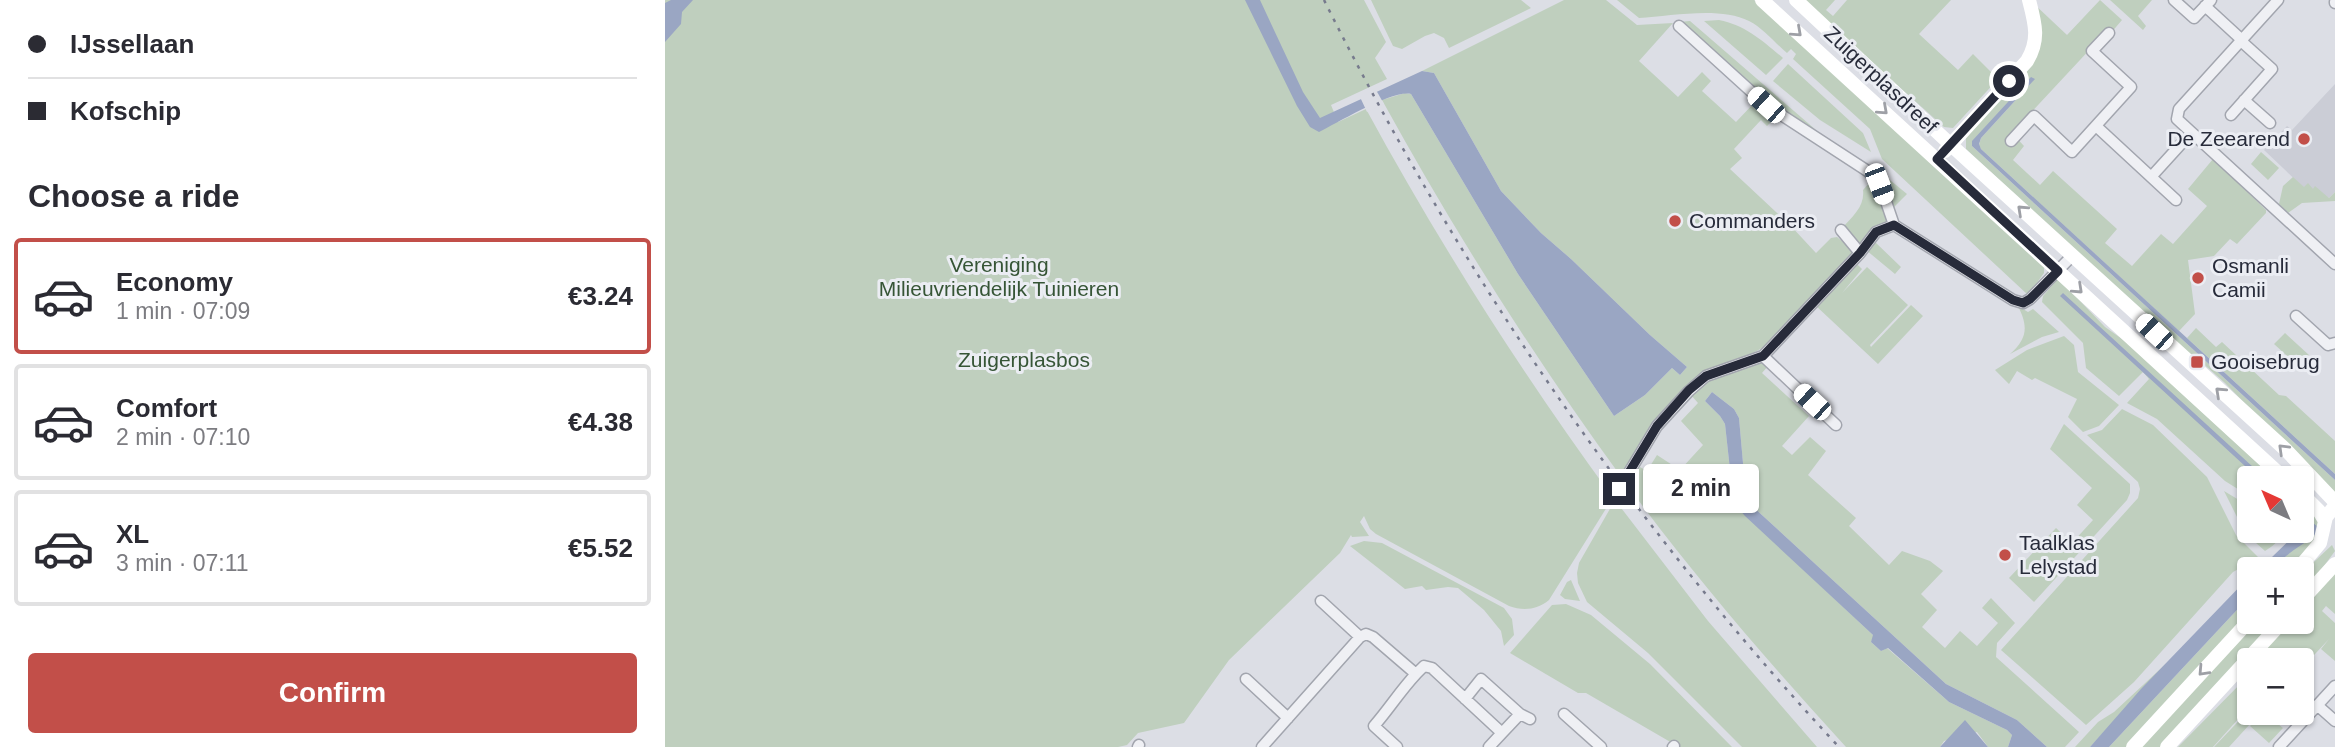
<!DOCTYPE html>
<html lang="en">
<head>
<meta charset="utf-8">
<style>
  :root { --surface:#fff; --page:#f7f7f7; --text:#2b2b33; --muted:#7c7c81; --line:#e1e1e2; --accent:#c24f49 }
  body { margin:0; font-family:Arial,sans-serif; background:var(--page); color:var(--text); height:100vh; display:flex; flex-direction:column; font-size:26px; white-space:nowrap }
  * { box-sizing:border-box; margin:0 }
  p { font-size:23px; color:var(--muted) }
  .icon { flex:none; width:38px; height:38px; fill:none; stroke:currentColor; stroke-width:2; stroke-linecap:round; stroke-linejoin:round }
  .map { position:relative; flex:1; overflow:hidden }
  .panel { display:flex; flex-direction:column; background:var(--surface); width:665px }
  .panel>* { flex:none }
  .hud { display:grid; align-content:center; height:154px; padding:0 28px; background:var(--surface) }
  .needle { width:46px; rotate:316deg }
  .buttons { position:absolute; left:1572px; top:466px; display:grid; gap:14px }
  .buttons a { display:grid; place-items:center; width:77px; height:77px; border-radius:7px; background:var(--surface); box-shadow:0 2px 5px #0004; font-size:35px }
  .end { position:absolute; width:32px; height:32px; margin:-16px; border:9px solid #272b3a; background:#fff; box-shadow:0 0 0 4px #fff }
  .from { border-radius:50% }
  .bubble { position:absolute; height:49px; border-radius:7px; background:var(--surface); box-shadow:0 2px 5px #0004; font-size:23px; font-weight:700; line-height:49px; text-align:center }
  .car { position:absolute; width:21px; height:42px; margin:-21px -10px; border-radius:9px; box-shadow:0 0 5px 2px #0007; background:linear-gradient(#fff 24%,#345 0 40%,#fff 0 76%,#345 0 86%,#fff 0) }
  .hud b { display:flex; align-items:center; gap:24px; height:66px; font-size:26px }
  .hud b+b { border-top:2px solid var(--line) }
  .hud i { width:18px; height:18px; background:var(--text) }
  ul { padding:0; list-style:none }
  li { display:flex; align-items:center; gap:21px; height:116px; margin:0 14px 10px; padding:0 14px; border:4px solid var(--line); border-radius:7px }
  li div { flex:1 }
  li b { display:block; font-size:26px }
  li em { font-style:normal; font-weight:700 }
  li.active { border-color:var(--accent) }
  li>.icon { width:63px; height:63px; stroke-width:1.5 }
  h2 { padding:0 28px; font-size:32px; line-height:84px }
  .cta { display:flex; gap:14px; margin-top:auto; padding:14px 28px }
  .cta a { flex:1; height:80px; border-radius:7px; background:var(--accent); color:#fff; font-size:28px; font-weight:700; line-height:80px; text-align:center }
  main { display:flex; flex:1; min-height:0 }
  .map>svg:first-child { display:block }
</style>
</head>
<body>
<main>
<section class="panel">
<div class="hud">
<b><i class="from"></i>IJssellaan</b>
<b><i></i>Kofschip</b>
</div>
<h2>Choose a ride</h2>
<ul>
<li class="active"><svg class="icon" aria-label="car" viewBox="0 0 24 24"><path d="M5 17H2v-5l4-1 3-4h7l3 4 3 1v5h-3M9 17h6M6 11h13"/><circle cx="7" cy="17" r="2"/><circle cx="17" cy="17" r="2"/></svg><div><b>Economy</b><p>1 min · 07:09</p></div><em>€3.24</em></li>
<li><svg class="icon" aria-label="car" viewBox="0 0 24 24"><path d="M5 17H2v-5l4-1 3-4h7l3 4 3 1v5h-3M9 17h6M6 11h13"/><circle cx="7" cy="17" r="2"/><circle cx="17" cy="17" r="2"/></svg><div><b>Comfort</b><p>2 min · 07:10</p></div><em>€4.38</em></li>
<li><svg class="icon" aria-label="car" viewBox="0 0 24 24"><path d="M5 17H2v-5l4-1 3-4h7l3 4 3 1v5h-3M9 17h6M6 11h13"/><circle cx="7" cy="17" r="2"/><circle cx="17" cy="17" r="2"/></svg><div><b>XL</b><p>3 min · 07:11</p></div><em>€5.52</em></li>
</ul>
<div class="cta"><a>Confirm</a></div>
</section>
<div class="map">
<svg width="1670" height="747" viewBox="0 0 1670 747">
  <rect width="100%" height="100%" fill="#dcdee5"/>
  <path fill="#cbcdd6" d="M1670,84V192L1664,198L1648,189L1639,188L1599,150L1622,126L1627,130Z"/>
  <path fill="#bfcfbe" d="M0,0H699L721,42L710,58L722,79L666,105L673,122L701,109C774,243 856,372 946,495L942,507L884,600C872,610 858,611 844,606L711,534L705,529L699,516L695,522L704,536L687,537L686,535L675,553L564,660L519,723L473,733L462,745L453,747H0Z
    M706,0H856L866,8L784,48L779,38L769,33L760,36L737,49L728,46Z
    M899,0H941L972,25L1008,23L974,61L1013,97L1037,72L1046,81L1037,91L1071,122L1089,103L1111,117L1102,126L1096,120L1069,149L1077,158L1065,169L1125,225L1151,253L1166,238L1172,237L1189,251L1100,346C1080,360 1056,362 1035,375L957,478C870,359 789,231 717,100L740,93L746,94L853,274L949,416L980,395L1007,368L1015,375L1022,367L985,335L906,259L876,233L836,191L769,73L757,71Z
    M952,0H1089L1379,267V273L1363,295L1217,159L1205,129L1128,59L1131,54L1126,49L1122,53C1110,43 1098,28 1084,21C1055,6 1006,16 974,18Z
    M1137,0H1170L1161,10L1168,16L1182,0H1286L1254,34L1293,70L1308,54L1333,79L1288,128L1279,127Z
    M1435,0L1457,20L1445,34L1442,31L1347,133L1359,146L1348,160L1375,185L1388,171L1452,229L1440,243L1467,266L1496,234L1508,244L1542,206L1523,189L1548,159L1601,210V213L1572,244L1565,239L1549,256L1523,260L1530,314L1514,331L1316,149L1314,145L1316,138L1369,80L1307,146L1670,480V496L1560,383L1534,360L1531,362L1301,149V137L1365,65L1368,3L1402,35Z
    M1445,0H1487L1473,16L1481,26L1478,30Z
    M1054,20C1080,25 1098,41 1118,58L1101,75L1039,21Z
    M1025,21L1151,130L1107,104L1013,22Z
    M1123,64L1198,133L1206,152L1155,120L1108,81Z
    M1596,152L1614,168L1603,180L1586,164Z
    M1208,166L1242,194L1228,208L1220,181Z
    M1628,177L1639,187L1643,183L1648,189L1650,186L1664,198L1670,192V201L1637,203L1623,213L1614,204L1618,186Z
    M1207,180L1226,222L1215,225L1196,245L1177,228C1188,216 1200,206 1198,190Z
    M1209,241L1236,267L1230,274L1201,250Z
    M1190,262L1197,269L1177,293L1202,267L1243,305L1205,345L1206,347L1246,305L1258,316L1213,364L1150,305Z
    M1392,280H1395L1440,327L1460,341L1609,478H1584V496L1560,481L1492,419L1462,403L1484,379L1478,372L1454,396L1421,368L1418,343L1377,302L1378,296Z
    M1353,306L1363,312L1368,309L1394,332L1377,337L1345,354C1363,338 1363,326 1353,306Z
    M1531,328L1551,347L1557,342L1614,395L1621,396L1670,441V474L1522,338Z
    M1620,333L1644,355L1633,366L1609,344Z
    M1399,336L1409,345L1413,372L1454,405L1434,426L1418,432L1403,417L1412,399L1370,378L1367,380L1352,371L1344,384L1330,370L1362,350Z
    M1093,362L1103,366L1097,373L1144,416L1117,446L1127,455L1145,437L1161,451L1143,475L1191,518L1184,526L1224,565L1237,551L1265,561L1278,571L1256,594L1272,610L1257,627L1280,648L1295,631L1312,646L1333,623L1317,608L1326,598L1350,623L1332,643L1331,657L1414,732L1400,747H1382L1352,720L1281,684L1086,505L1081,497L1074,418L1069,409L1047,392L1040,401L1055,416L1060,424L1068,497L1073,508L1209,636L1206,642L1216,651L1222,648L1284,702L1342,730L1347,735L1343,747H1323L1312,732L1279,741L1275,747H1181C1104,663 1029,576 962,485L975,467L982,471L992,455L1015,470L1038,445L1016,421L1033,403L1026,395L1047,378Z
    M1457,409L1488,425L1542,477L1571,535L1594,558L1568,572L1469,682L1421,725L1336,650L1473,498L1475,489L1473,482L1422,435L1437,430Z
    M1399,424L1465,484V493L1462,500L1369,602L1344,578L1391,528L1407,543L1428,520L1412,505L1427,488L1385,449Z
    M1559,491L1584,506V530H1614C1616,541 1608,546 1600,551L1580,533Z
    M950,500L1043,621L1152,747H1077L983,653L922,602L913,583L912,573L914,563Z
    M1636,503L1654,521L1650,543L1626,569H1610L1626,550L1642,524L1636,530Z
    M699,541L717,543L839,608L847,619L849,635L839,646L836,631L819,610L793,588L783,587L761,590L757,586L740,589L685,546Z
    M1667,545L1670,551L1648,581L1636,592V574Z
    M1670,573V614L1661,606L1657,611L1670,623V661L1656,649L1664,639L1636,669V660H1630L1633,655L1628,660H1590L1626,621H1636V610Z
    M906,580L915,601L900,599L895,595L902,582Z
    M1584,597V615L1463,747H1444Z
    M901,604L926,615L985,664L1067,747H1014L921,693H913L845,653L887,605Z
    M1593,621H1609L1496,747H1476Z
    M1506,659L1425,747H1410L1433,722L1449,712Z
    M1584,675V707L1548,747H1513Z
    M1584,710V712H1596L1564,747H1549Z
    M1598,712L1618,728L1604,743L1585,726Z"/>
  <path fill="#9aa6c3" d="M6,0H28L17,12L16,24L0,42V3Z
    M580,0H595L638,92L655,118L757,71L769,73L836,191L876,233L906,259L985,335L1022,367L1015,375L1007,368L980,395L949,416L853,274L746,94C729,89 672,123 654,132L645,127L632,106Z
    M1366,77L1370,79L1316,138L1314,144L1316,149L1670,474V480L1307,146V141Z
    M1398,293L1600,478H1593L1395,296Z
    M1047,392L1069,409L1074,418L1081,497L1086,505L1281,684L1352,720L1382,747H1343L1347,735L1342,730L1284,702L1223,648L1216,651L1206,642L1208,635L1080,516L1073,508L1068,497L1060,424L1055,416L1040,401Z
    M1636,513L1653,527V532C1639,546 1621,551 1610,569H1592L1607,557L1642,523L1636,517Z
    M1584,577V597L1444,747H1425L1476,689Z
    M1300,720L1323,747H1275Z"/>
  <path fill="#dcdee5" d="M711,90L719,104L702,112L695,97Z"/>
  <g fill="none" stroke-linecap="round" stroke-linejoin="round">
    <g stroke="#a2a5ae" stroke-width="13">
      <path id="street" d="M1509,0L1529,18L1546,0
        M1613,0L1514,109L1512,119L1670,264
        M1670,2V3
        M1540,6L1577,40
        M1014,26L1101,105L1204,172L1215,184L1229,225L1348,300L1358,303L1365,299L1407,256
        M1579,100L1605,123
        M1566,115L1607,69L1576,41
        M1431,126L1511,200
        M1346,141L1369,116L1407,152L1466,87L1427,51L1444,33
        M1486,177L1526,133
        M1176,230L1195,253
        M1631,316L1663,345L1670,343
        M1098,356L1171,425
        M954,489L992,426L1024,391L1041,376L1098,356L1195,253L1211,232L1229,225
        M656,601L695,637
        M581,679L623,718
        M800,699L816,679L855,714L865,719
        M1652,705L1670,721
        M899,714L936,747
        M837,733L855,714
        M473,747L474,745
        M597,747L695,637L701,634L708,637L751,674L759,666L767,668L837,733L824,747
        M732,747L709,726C724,709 735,691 751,674
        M1008,747L1009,746
        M1614,747L1670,686"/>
    </g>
    <use href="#street" stroke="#eff0f4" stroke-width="10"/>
    <path stroke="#fff" stroke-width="14" d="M1097,0L1619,478
      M1131,0L1286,145L1621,450L1670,502
      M1280,151L1362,61C1375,40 1370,23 1364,0
      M1636,493L1654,511L1660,521
      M1633,569L1655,543L1661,517L1670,506
      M1636,601L1670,564
      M1468,747L1584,621
      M1502,747L1618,621"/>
    <path stroke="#777b8d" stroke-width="2.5" stroke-dasharray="3.5 7" stroke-linecap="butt" d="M659,0C795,272 966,524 1174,747"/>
  </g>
  <defs><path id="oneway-chevron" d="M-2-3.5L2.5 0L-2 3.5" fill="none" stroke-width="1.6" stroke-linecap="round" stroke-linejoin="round" transform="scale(1.75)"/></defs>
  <g stroke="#9ea0a6">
    <use href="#oneway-chevron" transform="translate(1132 32) rotate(42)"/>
    <use href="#oneway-chevron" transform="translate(1218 110) rotate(42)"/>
    <use href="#oneway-chevron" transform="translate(1357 210) rotate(-137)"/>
    <use href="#oneway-chevron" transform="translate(1413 289) rotate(43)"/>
    <use href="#oneway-chevron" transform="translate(1555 392) rotate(-137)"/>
    <use href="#oneway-chevron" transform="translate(1618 449) rotate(-136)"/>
    <use href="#oneway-chevron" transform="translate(1538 671) rotate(133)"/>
  </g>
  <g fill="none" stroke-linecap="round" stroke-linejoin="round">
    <path stroke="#272b3a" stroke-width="9" d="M954,489L992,426L1024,390L1041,376L1098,356L1195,253L1211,232L1229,225L1348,300L1358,303L1365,299L1393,271L1272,159L1344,81"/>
  </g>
  <g fill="#c24f49" stroke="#ebedf3" stroke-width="2.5">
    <circle cx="1639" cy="139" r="7"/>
    <circle cx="1010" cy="221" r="7"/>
    <circle cx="1533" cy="278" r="7"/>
    <rect x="1525" y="355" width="14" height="14" rx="3.5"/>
    <circle cx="1340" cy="555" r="7"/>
  </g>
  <g text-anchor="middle" stroke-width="6" stroke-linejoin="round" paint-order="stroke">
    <g font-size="21" fill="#272b3a" stroke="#ebedf3">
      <text transform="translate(1216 80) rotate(43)" y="7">Zuigerplasdreef</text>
    </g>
    <g font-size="21" fill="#272b3a" stroke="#ebedf3" text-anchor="start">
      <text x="1625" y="146" text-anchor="end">De Zeearend</text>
      <text x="1024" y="228">Commanders</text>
      <text x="1547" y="273">Osmanli<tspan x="1547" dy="24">Camii</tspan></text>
      <text x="1546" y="369">Gooisebrug</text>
      <text x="1354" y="550">Taalklas<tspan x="1354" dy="24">Lelystad</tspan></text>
    </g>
    <g font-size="21" fill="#365536" stroke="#ebedf3">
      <text x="334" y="272">Vereniging<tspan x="334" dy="24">Milieuvriendelijk Tuinieren</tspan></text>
      <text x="359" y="367">Zuigerplasbos</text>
    </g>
  </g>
</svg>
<div class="buttons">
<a><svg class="needle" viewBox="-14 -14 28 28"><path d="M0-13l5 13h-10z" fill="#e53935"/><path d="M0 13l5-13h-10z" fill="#7c7c81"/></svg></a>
<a>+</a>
<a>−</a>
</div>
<i class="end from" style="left:1344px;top:81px"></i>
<i class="end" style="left:954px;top:489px"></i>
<div class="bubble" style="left:978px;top:464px;width:116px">2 min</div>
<i class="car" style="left:1101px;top:105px;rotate:312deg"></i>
<i class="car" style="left:1214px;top:184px;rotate:159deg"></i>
<i class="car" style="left:1489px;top:332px;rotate:313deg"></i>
<i class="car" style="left:1147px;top:402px;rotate:313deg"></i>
</div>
</main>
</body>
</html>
